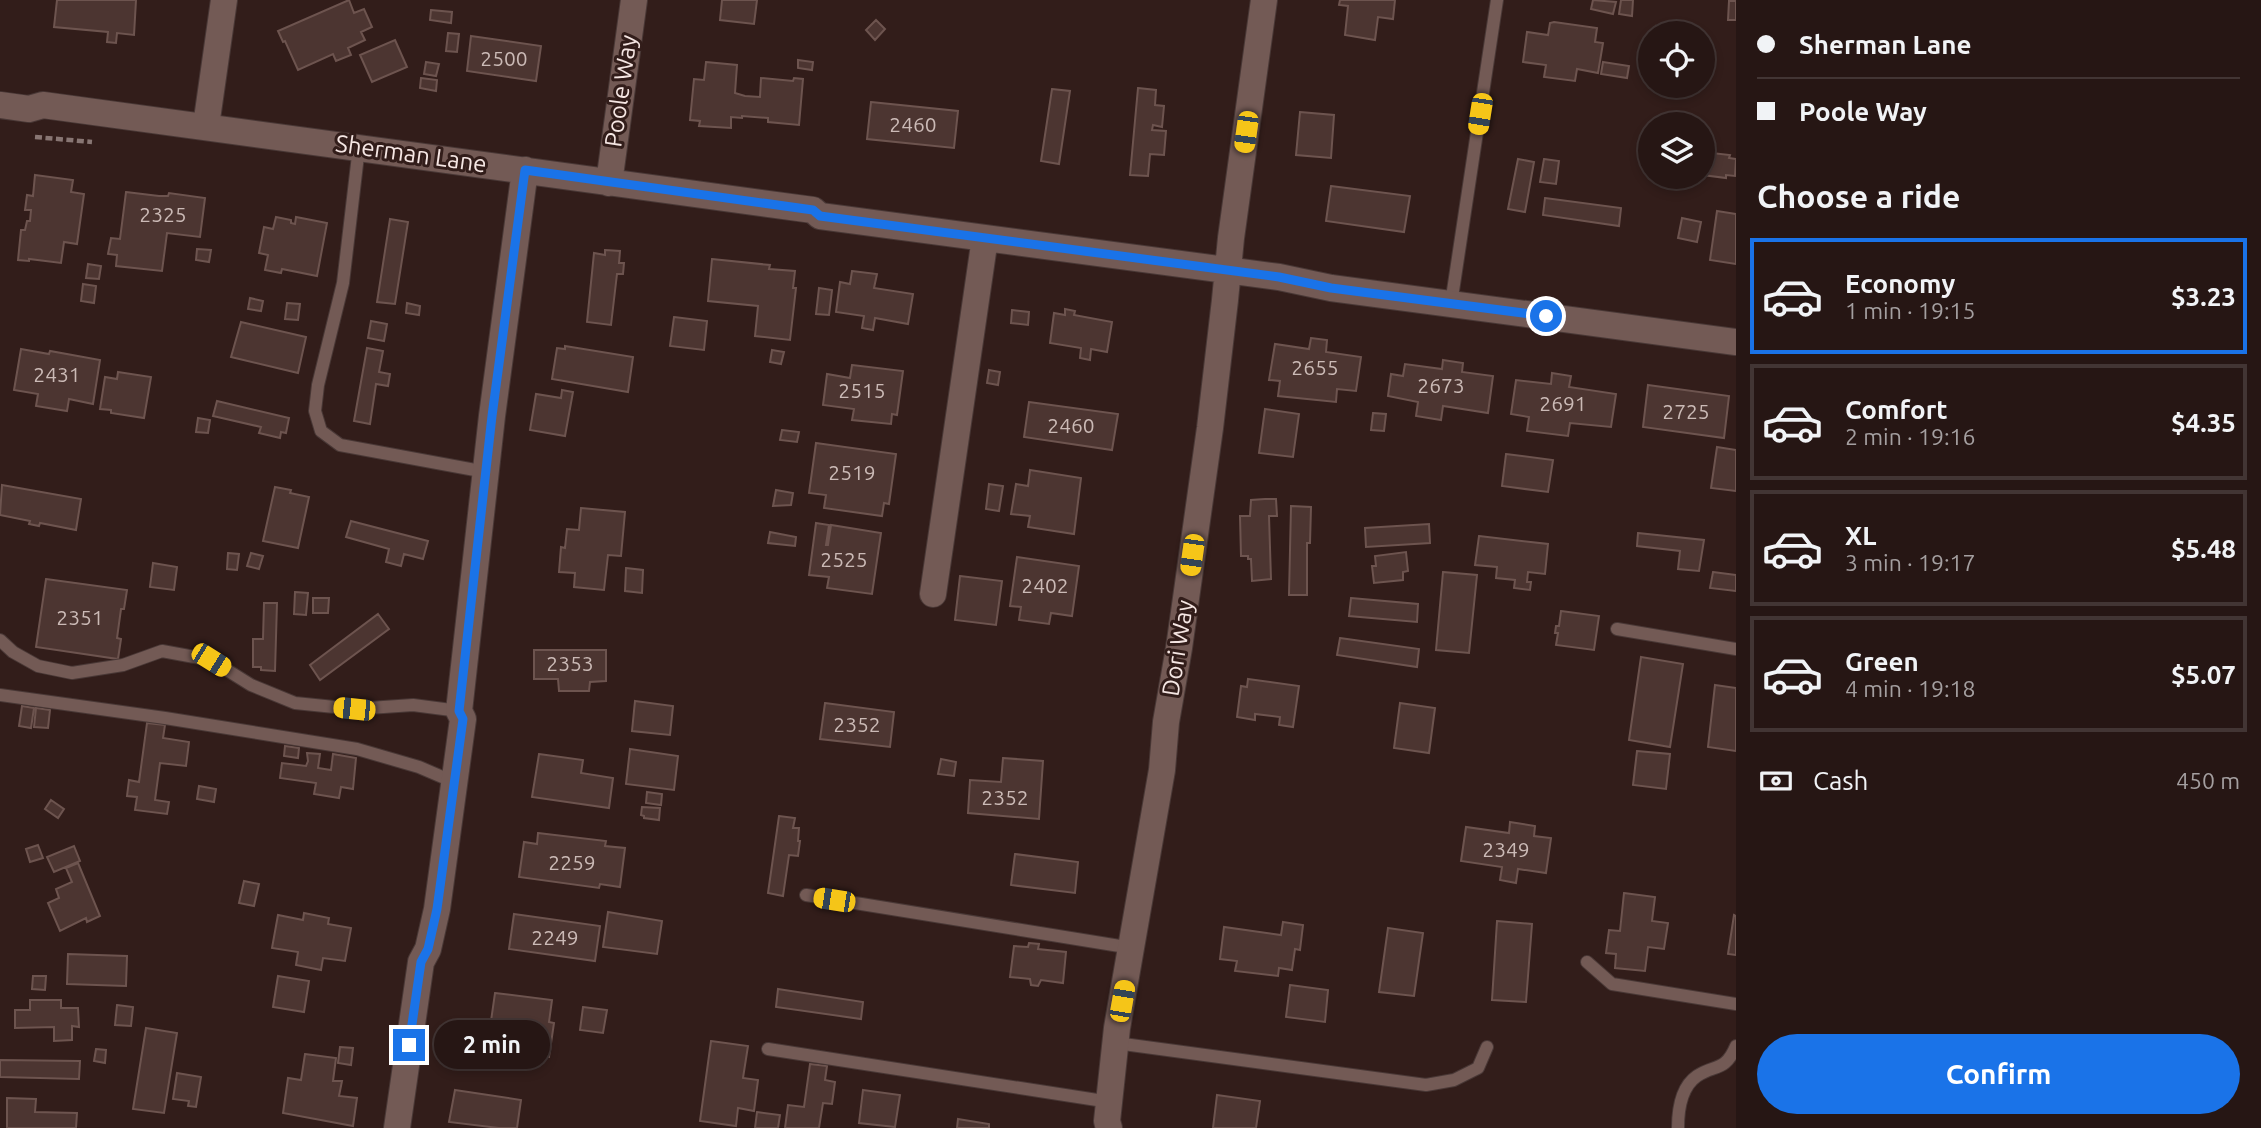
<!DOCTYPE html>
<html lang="en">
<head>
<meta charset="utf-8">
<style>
  :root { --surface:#261614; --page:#322322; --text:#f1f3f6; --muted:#a49fa0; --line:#423534; --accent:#1a73e8 }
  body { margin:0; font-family:Ubuntu,sans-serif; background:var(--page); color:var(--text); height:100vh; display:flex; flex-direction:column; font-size:26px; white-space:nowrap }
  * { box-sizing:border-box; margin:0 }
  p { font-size:23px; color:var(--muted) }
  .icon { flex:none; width:38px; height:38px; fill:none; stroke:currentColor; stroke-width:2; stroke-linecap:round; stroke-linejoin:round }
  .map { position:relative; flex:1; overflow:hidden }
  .details { display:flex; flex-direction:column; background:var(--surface); width:525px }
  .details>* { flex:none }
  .banner { display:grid; align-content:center; height:154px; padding:0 21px; background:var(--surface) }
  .controls { position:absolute; left:1638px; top:21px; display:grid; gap:14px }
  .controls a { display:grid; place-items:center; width:77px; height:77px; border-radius:50%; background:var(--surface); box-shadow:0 4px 10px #0003,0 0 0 2px var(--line); font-size:35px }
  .end { position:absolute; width:32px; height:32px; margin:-16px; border:9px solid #1a73e8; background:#fff; box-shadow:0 0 0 4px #fff }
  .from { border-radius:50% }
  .bubble { position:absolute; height:49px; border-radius:24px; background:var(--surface); box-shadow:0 4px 10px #0003,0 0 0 2px var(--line); font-size:23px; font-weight:700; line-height:49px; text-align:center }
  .car { position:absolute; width:21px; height:42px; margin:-21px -10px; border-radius:9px; box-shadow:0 0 5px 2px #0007; background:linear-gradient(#f5c518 24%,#345 0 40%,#f5c518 0 76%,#345 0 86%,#f5c518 0) }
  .banner b { display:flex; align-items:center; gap:24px; height:66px; font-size:26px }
  .banner b+b { border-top:2px solid var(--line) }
  .banner i { width:18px; height:18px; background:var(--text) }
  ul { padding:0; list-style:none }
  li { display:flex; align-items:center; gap:21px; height:116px; margin:0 14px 10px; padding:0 7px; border:4px solid var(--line); border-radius:0px }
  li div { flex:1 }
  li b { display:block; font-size:26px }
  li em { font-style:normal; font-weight:700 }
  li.active { border-color:var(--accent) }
  li>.icon { width:63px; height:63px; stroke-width:1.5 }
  h2 { padding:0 21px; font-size:32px; line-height:84px }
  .pay { display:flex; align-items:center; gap:18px; height:77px; padding:0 21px; font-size:26px }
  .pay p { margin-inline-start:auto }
  .primary-button { display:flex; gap:14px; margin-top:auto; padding:14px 21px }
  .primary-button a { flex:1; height:80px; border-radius:42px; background:var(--accent); color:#fff; font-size:28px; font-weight:700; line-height:80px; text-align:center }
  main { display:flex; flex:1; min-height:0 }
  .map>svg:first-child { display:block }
</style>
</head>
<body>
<main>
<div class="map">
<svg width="1736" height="1128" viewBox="0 0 1736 1128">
  <rect width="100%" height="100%" fill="#321d1a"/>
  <path fill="#4c3531" stroke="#6d544f" stroke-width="2" d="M57,0H136L134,35L117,33L116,43L107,42L108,32L54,27Z
    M349,0L354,13L364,9L372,27L361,32L365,40L348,48L351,55L336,61L333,54L298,70L285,41L283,42L278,31Z
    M722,0H757L754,24L720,20Z
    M1340,0H1395L1393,19L1378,17L1375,40L1345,35L1348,6L1339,5Z
    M1593,0L1616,2L1613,14L1591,9Z
    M1621,0H1633L1632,16L1619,14Z
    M1729,1H1736V20H1728Z
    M431,10L452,12L451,23L430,20Z
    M876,20L885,29L875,40L866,30Z
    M1554,22L1597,28L1595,42L1603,43L1598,73L1577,69L1575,81L1544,77L1546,65L1523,62L1527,32L1548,35L1550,23Z
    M1656,26L1689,31V33H1655Z
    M448,33L459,34L457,52L446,51Z
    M471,36L541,46L536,81L467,71Z
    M395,40L407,67L372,82L360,55Z
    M798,60L813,62L812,70L798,68Z
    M426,62L439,64L436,76L424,74Z
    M706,62L737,65L735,93L745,96L760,97L761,78L793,81L794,78L803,79L799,125L768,122V118L742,116V118L731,117V128L699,126L700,121L690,120L694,79L704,80Z
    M1603,62L1629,66L1627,78L1601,74Z
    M421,78L437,80L436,91L420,88Z
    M1138,88L1156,90L1155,105L1164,106L1162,127L1153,125L1152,130L1166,131L1164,155L1150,154L1148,176L1130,175Z
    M1052,89L1070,91L1059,164L1041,161Z
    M871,102L958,111L954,148L867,139Z
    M1300,112L1334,115L1331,158L1296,155Z
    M1703,152L1730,155L1729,158L1736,159L1735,176L1726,175V178L1703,175Z
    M1518,159L1534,162L1525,212L1508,209Z
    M1544,159L1559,161L1556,184L1540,182Z
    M35,175L73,180L71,192L84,194L77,244L64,242L61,263L29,259V261L18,260L21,230H25L27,221H30L31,210H25L27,195L33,196Z
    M1331,186L1410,196L1404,232L1326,221Z
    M126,192L159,196H168L169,193L205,198L200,237L167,233L162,271L116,266L117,255L108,254L111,238L120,239Z
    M1545,198L1621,208L1619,226L1543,215Z
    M1717,211L1736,214V264L1710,260Z
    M276,217L291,220V223L295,224L296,217L327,223L317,276L282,269L281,273L265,270L268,255L259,253L264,227L273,229Z
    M1682,218L1701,222L1697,242L1678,238Z
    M390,219L408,222L395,304L377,302Z
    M197,249L211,250L209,262L196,260Z
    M605,250L620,251L619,263H624L623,274H617L611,325L587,322L594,253L605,255Z
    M712,259L770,265L769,269L795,271L793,288H796L790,340L755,336L758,306L708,301Z
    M88,264L101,266L99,279L86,278Z
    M852,271L877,274L874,288L913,294L908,324L875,318L873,330L862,328L864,316L836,312L840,282L850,284Z
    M83,284L96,286L94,303L81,301Z
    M819,288L832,290L829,315L816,314Z
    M250,298L263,301L261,311L248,309Z
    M287,303L300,304L298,320L285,319Z
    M407,303L420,306L419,315L406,313Z
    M1065,309L1075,311L1074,315L1112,322L1107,352L1091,349L1090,360L1080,358L1081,348L1050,343L1054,313L1065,315Z
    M1012,310L1029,312L1028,325L1011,323Z
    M674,317L707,321L704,350L670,346Z
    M371,321L387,324L384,341L368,338Z
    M241,322L306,337L298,373L231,357Z
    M1311,338L1327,340L1326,352L1361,357L1356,391L1337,389L1336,402L1278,396L1280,381L1269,380L1275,344L1309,349Z
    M565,346L633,357L628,392L552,379L557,348L565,349Z
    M367,348L383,351L379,372L390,374L388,386L376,384L370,424L354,421Z
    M21,349L49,354L50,351L100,360L93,404L69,399L67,411L36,406L38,394L14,390Z
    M772,350L784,352L781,364L770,362Z
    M1443,360L1463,363L1462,372L1493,376L1488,413L1443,406L1441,420L1416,416L1418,402L1388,396L1391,374L1403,376L1405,364L1442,369Z
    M852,365L903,371L897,415L892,414L891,424L852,420L854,409L823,405L827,374L850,378Z
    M989,370L1000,372L998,385L987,383Z
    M118,372L151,377L144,418L111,413V410L100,409L105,377L117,379Z
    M1552,373L1571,376L1569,387L1616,394L1611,427L1570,423L1568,436L1527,431L1529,417L1511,414L1516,380L1551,384Z
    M1648,385L1729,396L1724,438L1643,427Z
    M562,390L573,392L565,436L530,430L536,394L561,398Z
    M217,401L289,418L286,433L281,432L280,438L259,433L261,427L213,416Z
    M1029,402L1118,414L1112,450L1024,437Z
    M1265,409L1299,414L1293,457L1259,453Z
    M1373,413L1386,414L1384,431L1371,430Z
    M198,418L210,420L208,433L196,432Z
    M782,430L799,432L797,442L780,440Z
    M816,443L896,454L889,504L884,503L882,516L824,508L826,495L809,493Z
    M1717,447L1736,450V491L1711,488Z
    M1506,454L1553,460L1548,492L1502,486Z
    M1030,470L1081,478L1074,534L1028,527L1030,516L1011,514L1016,484L1028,486Z
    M989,484L1003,486L999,511L986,509Z
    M2,485L81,499L76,530L40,523L39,526L29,524L30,521L0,515Z
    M275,487L291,490L290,493L309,497L298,548L263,541Z
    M776,490L793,493L791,505L773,506Z
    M1265,499H1276L1277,516H1269L1271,579L1252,581L1251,559H1248V556H1241L1240,516H1250L1251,500Z
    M1291,506L1311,507L1310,543H1307V595H1289Z
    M581,508L625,512L621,556L608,555L604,590L574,587L575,573L559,572L561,547L565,548L567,529L579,530Z
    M351,521L428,541L423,559L404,554L401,566L386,562L389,549L346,537Z
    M816,523L829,525L826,545H828L831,525L881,533L872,594L827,588L829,577L809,575Z
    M1429,524L1430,543L1366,547L1365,528Z
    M770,532L796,537L795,546L768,543Z
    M1638,533L1704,540L1699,571L1678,569L1680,551L1637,546Z
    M1479,536L1548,544L1545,574L1528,572L1527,582H1531L1530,590L1514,588L1515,580L1496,578L1497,567L1475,565Z
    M1406,552L1408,571L1403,572V580L1374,583L1372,566H1376L1375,556Z
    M228,553L239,554L237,570L227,569Z
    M251,553L263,556L259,569L247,566Z
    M1017,557L1079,566L1072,616L1051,613L1049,624L1019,620L1021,607L1010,606Z
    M153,563L177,567L174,590L150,587Z
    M626,568L643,570L642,593L625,591Z
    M1443,572L1477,575L1469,653L1436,650Z
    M1713,572L1736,575V591L1710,588Z
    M960,576L1002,581L996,625L955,620Z
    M46,579L127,590L124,609H121L117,638L121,639L118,659L36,647Z
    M295,592L308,593L306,615L294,614Z
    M313,598H329L328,613H313Z
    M1351,598L1418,604L1417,622L1349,616Z
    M264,603H277L275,671L261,670V667H253V639H263Z
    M1561,611L1599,616L1594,650L1556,645L1558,633H1555L1556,626H1559Z
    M378,614L389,629L320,680L310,665Z
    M1340,638L1419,649L1417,667L1337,655Z
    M534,650H606V681L590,682L589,691H559L558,679H534Z
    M1641,657L1683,664L1670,747L1629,740Z
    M1248,679L1299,686L1293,727L1279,725L1280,717L1255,714V720L1237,717L1241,686L1247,687Z
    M1715,685L1736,688V751L1708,747Z
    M635,701L673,706L670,735L632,731Z
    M825,703L894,712L890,747L820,739Z
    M1400,703L1435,708L1429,753L1394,748Z
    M22,706L34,708L31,728L19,726Z
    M36,708L50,710L48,728L34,727Z
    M147,723L165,725L163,738L189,742L186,766L160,763L155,800L169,802L167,814L135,810L137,797L127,796L129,780L139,782Z
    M285,746L299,748L298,758L284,756Z
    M630,749L678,756L674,790L626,784Z
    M1637,751L1670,754L1666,789L1633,785Z
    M307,753L320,754L318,768L331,770L333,754L356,758L353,789L341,787L339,798L314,794L316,783L280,778L282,763L306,766L308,761Z
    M539,754L583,760L581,773L613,778L609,808L532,797Z
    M1003,758L1043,761L1039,819L968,813L970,780L1001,782Z
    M941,759L956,762L954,776L938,774Z
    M199,786L216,789L214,802L197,799Z
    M647,792L662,794L661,805L646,803Z
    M51,800L64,809L58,818L45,809Z
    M642,807L660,808L659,820L644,818V816L641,815Z
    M779,816L795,818L793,828H799L798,841H800L798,856L789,855L783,896L768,893Z
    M1510,822L1535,826L1534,836L1551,838L1546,873L1518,869L1516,883L1500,880L1502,867L1461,861L1466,827L1509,833Z
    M538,833L606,841L605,846L625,848L620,887L600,884L599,888L519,877L524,842L537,844Z
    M38,845L43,858L30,862L26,849Z
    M74,846L80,861L54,872L47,857Z
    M1015,854L1078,862L1075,893L1011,885Z
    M78,863L100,916L87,922L86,918L60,931L48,903L59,898L56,889L72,882L66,868Z
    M244,881L259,884L254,906L239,903Z
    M1624,893L1655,897L1652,921L1668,923L1664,949L1648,947L1645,971L1615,968L1616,954L1606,953L1609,930L1620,931Z
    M608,912L662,921L657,954L603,947Z
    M304,913L329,918L328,924L351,928L345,961L323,958L321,970L296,965L298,952L272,948L278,915L303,920Z
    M514,914L600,926L595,961L509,949Z
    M1734,915L1736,916V955L1728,954Z
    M1497,921L1532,924L1526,1002L1492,1000Z
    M1283,922L1303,925L1300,950L1295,949L1292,970L1279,968L1278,976L1235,971L1237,961L1220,959L1224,927L1281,935Z
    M1388,928L1423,933L1414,996L1379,992Z
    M1029,943L1039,944L1038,949L1066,952L1063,983L1041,980L1038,986L1031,985L1030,979L1010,977L1014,946L1028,947Z
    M68,954L127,956L126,986L67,984Z
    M33,976H46L45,990L32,989Z
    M278,976L309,981L304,1012L273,1007Z
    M1290,985L1328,990L1325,1022L1286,1017Z
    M778,989L863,1002L861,1019L776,1007Z
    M495,993L552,1000L549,1022L554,1023L549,1057L487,1049Z
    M30,1000H61V1008H78L79,1027L72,1026V1040L54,1041V1027L15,1028V1010H30Z
    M117,1005L133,1007L131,1026L115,1025Z
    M583,1007L607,1010L603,1033L580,1030Z
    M146,1028L177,1033L164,1113L133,1109Z
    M711,1041L748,1046L743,1078L758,1080L754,1111L738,1108L736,1126L700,1121Z
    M340,1047L353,1048L351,1065L338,1063Z
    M96,1049L106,1050L105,1063L94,1061Z
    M305,1054L336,1058L333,1081H342L339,1096L357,1098L353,1126L283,1113L288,1078L301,1080Z
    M0,1060L80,1061L79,1079L0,1077Z
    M810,1064L827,1066L825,1080L835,1082L832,1104L823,1103L819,1128H785L788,1105L804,1107Z
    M177,1073L201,1077L196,1107L188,1106L189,1101L173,1099Z
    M455,1090L521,1100L517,1128H499L449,1122Z
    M863,1090L900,1095L895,1127L859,1123Z
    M1217,1095L1260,1101L1256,1128H1213Z
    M7,1098L36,1099L35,1112L77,1113L76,1128H7Z
    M757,1112L780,1115L778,1128H755Z
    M958,1119L989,1124V1128H957Z"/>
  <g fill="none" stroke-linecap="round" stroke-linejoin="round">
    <g stroke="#493836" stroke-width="14">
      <path id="lane" d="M359,147L343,283L318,385L315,411L321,431L340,445L486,472
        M1451,304L1497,0
        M1617,629L1736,649
        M0,640L13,652L38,666L72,673L123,665L162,651L211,660L251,685L295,703L354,709L413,705L459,711
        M0,695L165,718L357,749L419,767L454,782
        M806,895L1132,948
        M1587,962L1612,984L1736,1004
        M1116,1043L1426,1085L1454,1080L1478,1068L1487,1047
        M768,1049L1110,1102
        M1678,1128C1678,1110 1681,1087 1697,1076C1715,1064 1725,1072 1736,1046"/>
    </g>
    <g stroke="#493836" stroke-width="28">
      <path id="street" d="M0,105L29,109L43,105L813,210L820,216L1279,277L1331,288L1736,342
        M206,126L224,0
        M609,183L634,0
        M933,594L985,238
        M397,1128L421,962L428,949L437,909L463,719L459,711L492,416L525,170
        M1109,1128L1107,1121L1117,1028L1162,770L1166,722L1179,648L1210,428L1225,300L1231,238L1264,0"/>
    </g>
    <path stroke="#887673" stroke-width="4.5" stroke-dasharray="7 3.5" stroke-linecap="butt" d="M35,137L92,142"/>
    <use href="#lane" stroke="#735a55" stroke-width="12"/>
    <use href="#street" stroke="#735a55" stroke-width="26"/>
  </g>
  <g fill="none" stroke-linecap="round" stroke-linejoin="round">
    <path stroke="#1a73e8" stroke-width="9" d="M409,1045L421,962L428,949L437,909L463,719L459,711L492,416L525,170L813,210L820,216L1279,277L1331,288L1546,316"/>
  </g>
  <g text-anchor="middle" stroke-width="6" stroke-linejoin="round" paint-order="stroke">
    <g font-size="21" fill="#cbbab6">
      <text x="504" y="66">2500</text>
      <text x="913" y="132">2460</text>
      <text x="163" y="222">2325</text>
      <text x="1315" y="375">2655</text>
      <text x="57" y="382">2431</text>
      <text x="1441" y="393">2673</text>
      <text x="862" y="398">2515</text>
      <text x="1563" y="411">2691</text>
      <text x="1686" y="419">2725</text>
      <text x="1071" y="433">2460</text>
      <text x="852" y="480">2519</text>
      <text x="844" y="567">2525</text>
      <text x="1045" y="593">2402</text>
      <text x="80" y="625">2351</text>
      <text x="570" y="671">2353</text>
      <text x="857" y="732">2352</text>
      <text x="1005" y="805">2352</text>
      <text x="1506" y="857">2349</text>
      <text x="572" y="870">2259</text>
      <text x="555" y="945">2249</text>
    </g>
    <g font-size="24" fill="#f5e6e3" stroke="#321d1a">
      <text transform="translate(621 91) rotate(-82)" y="8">Poole Way</text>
      <text transform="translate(411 154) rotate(8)" y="8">Sherman Lane</text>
      <text transform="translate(1178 648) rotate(-81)" y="8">Dori Way</text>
    </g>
  </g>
</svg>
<div class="controls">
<a><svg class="icon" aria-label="locate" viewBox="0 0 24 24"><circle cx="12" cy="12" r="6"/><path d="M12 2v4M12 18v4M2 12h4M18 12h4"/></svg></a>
<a><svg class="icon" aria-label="layers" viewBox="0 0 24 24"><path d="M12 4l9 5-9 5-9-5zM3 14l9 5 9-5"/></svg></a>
</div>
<i class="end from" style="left:1546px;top:316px"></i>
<i class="end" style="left:409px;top:1045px"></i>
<div class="bubble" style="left:434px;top:1020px;width:116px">2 min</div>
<i class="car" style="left:1480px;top:114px;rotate:189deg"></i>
<i class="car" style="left:1246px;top:132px;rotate:188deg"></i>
<i class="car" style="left:1192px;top:555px;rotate:188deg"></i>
<i class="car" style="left:211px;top:660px;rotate:122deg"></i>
<i class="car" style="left:354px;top:709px;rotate:276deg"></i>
<i class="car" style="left:834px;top:900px;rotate:279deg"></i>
<i class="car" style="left:1122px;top:1001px;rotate:10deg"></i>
</div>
<section class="details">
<div class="banner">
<b><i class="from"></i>Sherman Lane</b>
<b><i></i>Poole Way</b>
</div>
<h2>Choose a ride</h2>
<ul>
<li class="active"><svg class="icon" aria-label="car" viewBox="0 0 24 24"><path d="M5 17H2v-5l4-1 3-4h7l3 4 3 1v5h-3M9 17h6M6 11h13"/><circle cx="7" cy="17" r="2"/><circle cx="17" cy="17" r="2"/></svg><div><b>Economy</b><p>1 min · 19:15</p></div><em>$3.23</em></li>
<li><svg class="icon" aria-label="car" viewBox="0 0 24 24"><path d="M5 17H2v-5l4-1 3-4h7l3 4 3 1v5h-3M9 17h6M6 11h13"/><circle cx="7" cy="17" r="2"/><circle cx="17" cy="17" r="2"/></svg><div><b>Comfort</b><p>2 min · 19:16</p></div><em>$4.35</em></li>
<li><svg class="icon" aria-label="car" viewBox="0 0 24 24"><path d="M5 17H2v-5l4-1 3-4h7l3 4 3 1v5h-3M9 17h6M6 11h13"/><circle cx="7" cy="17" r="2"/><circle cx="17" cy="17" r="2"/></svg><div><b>XL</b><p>3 min · 19:17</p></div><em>$5.48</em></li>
<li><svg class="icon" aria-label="car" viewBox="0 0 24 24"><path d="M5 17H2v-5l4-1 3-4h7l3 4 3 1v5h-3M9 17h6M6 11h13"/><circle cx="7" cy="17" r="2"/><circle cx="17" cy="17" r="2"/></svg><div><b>Green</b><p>4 min · 19:18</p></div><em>$5.07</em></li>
</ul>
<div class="pay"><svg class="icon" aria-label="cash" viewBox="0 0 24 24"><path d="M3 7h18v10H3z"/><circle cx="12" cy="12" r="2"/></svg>Cash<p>450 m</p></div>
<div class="primary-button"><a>Confirm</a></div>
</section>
</main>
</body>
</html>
